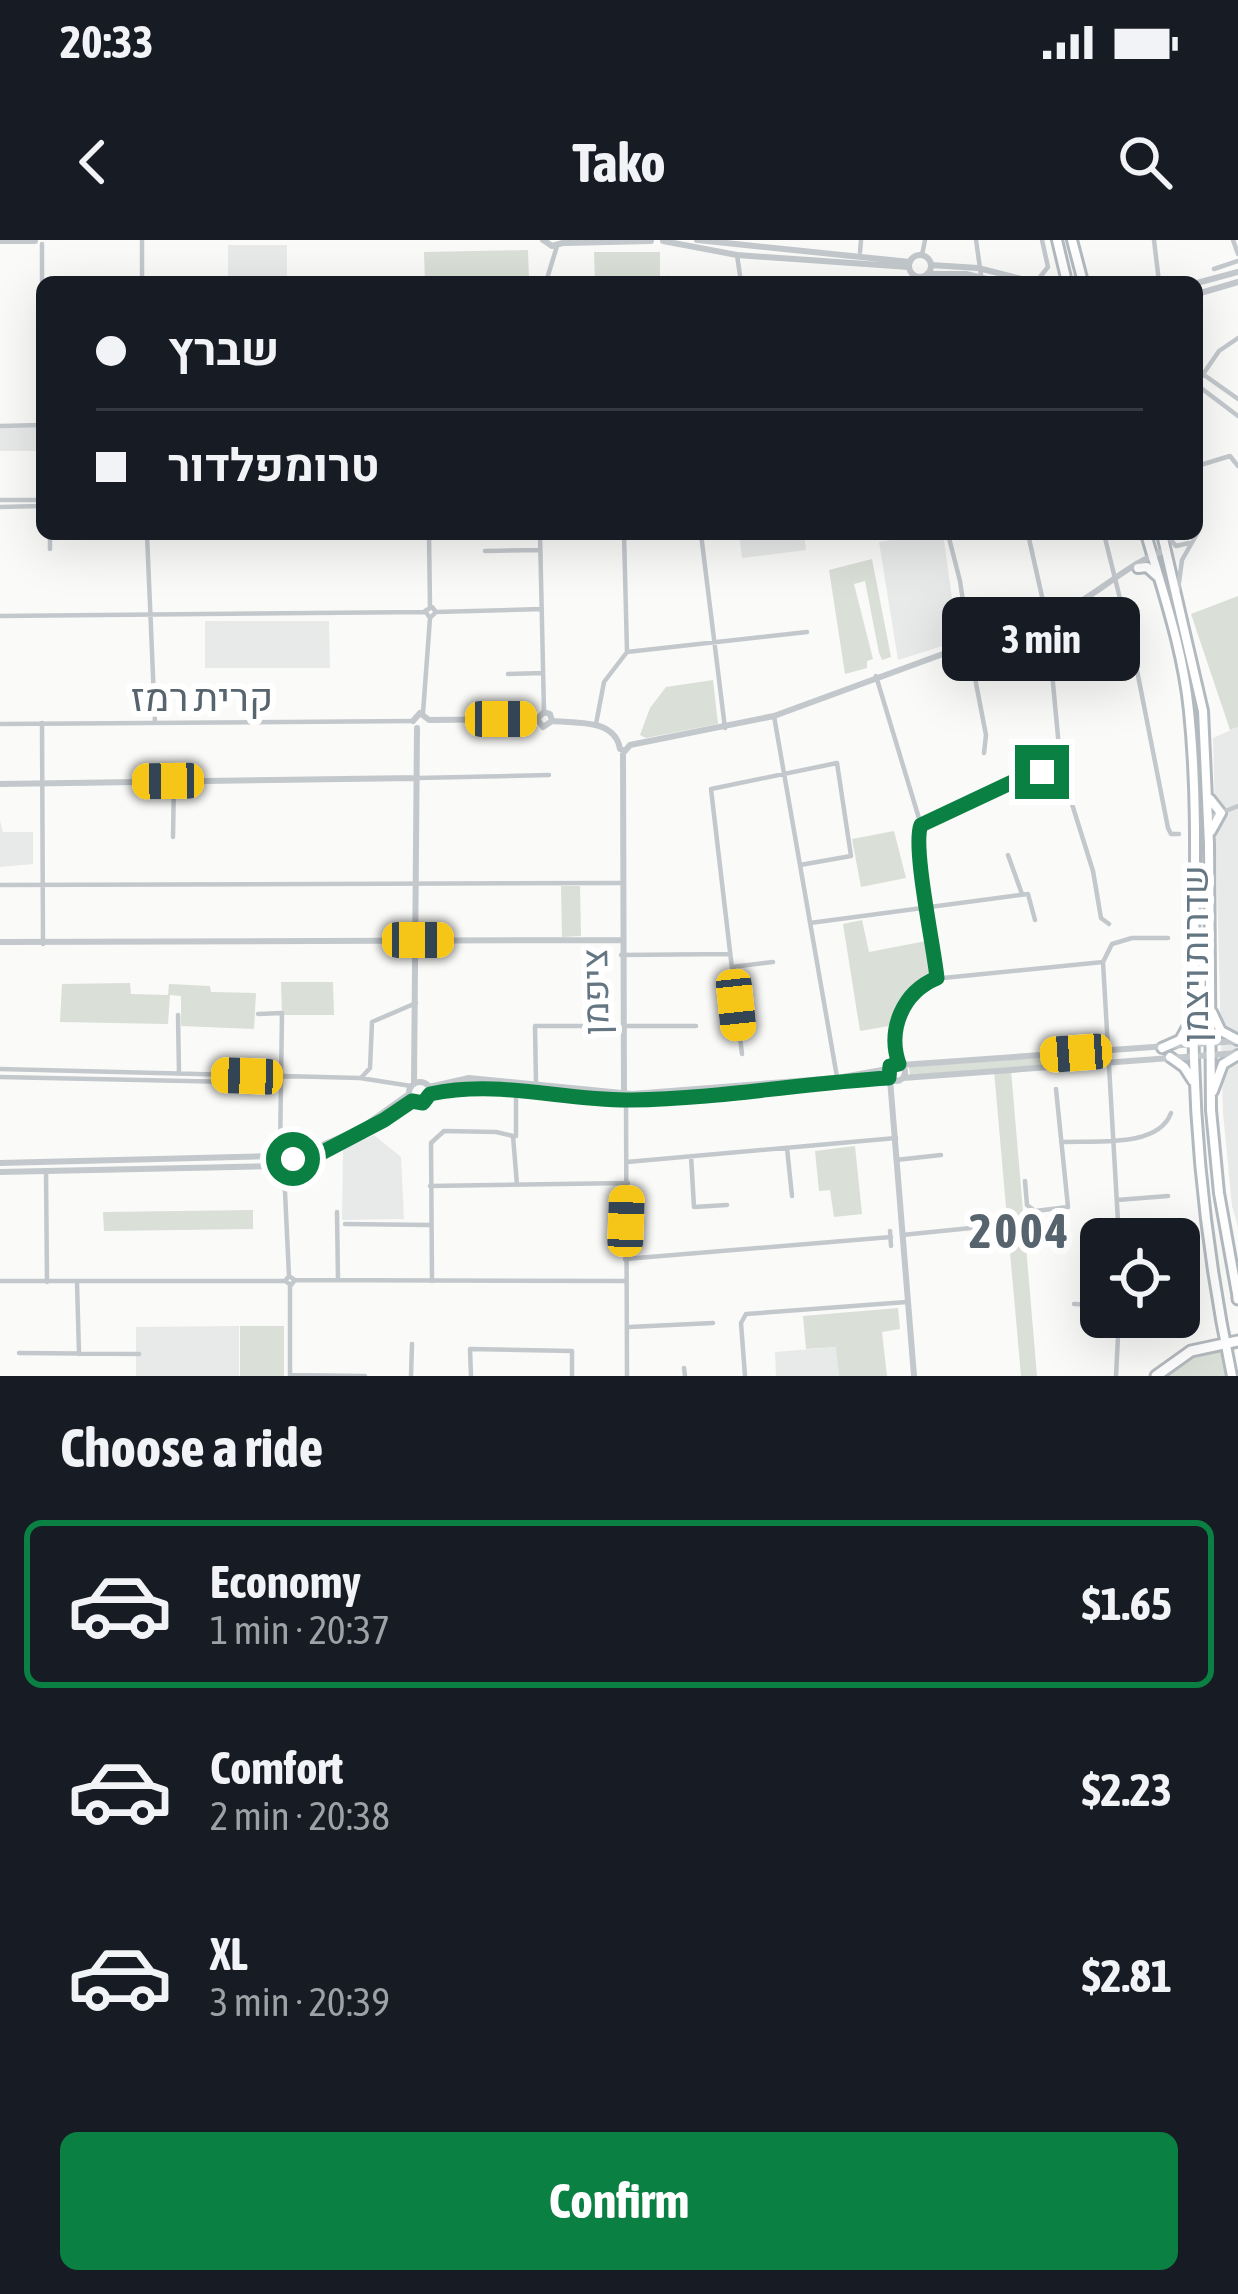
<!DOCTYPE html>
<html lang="en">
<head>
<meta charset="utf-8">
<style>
  :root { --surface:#171b24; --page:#242831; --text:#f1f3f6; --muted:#9ea1a6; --line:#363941; --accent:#0b8043 }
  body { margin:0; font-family:"Asap Condensed",Heebo,sans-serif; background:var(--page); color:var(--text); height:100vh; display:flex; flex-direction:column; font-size:45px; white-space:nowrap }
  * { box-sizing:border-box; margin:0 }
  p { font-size:39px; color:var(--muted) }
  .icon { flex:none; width:66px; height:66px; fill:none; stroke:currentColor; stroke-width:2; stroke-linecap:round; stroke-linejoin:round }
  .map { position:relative; height:1136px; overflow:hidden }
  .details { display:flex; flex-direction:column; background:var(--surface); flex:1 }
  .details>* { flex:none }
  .banner { position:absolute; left:36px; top:36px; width:1167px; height:264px; border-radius:18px; box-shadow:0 12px 48px #0002; display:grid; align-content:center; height:264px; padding:0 60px; background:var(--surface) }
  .controls { position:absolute; left:1080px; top:978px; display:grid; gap:24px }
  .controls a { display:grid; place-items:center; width:120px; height:120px; border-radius:18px; background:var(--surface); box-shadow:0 12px 48px #0002; font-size:60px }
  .end { position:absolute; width:54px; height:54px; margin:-27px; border:15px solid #0b8043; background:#fff; box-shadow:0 0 0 6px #fff }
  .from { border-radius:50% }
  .bubble { position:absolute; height:84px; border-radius:18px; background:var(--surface); box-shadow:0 12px 48px #0002; font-size:39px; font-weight:700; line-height:84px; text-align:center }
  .car { position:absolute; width:36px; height:72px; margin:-36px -18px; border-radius:15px; box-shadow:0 0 9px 3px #0007; background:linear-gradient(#f5c518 24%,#345 0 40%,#f5c518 0 76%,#345 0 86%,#f5c518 0) }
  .banner b { display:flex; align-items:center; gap:42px; height:114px; font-size:45px }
  .banner b+b { border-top:3px solid var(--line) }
  .banner i { width:30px; height:30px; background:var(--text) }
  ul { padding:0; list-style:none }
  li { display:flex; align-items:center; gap:36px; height:168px; margin:0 24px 18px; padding:0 36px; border:6px solid transparent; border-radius:18px }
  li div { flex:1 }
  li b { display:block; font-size:45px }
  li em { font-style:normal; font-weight:700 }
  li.selected { border-color:var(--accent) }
  li>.icon { width:108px; height:108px; stroke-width:1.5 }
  h2 { padding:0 60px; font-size:54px; line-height:144px }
  .button { display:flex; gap:24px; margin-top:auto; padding:24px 60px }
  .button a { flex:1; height:138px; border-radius:18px; background:var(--accent); color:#fff; font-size:48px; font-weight:700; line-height:138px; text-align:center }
  .status { display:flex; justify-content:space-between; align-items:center; height:84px; padding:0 60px; background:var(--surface); direction:ltr }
  .status svg { height:33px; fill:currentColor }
  header { display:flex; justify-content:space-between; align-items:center; height:156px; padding:0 60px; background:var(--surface); font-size:54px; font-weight:700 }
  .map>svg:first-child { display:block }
</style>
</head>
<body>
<div class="status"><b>20:33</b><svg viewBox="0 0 49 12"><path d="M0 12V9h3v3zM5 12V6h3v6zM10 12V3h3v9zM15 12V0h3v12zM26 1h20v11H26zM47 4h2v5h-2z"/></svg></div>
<header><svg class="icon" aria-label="back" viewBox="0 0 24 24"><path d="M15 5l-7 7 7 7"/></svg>Tako<svg class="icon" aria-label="search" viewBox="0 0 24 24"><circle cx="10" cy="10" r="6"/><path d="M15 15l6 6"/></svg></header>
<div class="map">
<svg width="1238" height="1136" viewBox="0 0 1238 1136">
  <rect width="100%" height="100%" fill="#fafaf8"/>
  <path fill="#e8e9e9" d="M228,5H287V42H228Z
    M42,187V211H0V188Z
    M739,294H804L806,310L742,318Z
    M927,294H943L958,401L898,420L879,302Z
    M205,381H329L330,428H205Z
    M1238,487V987L1232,966L1223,873L1213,498Z
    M0,580L3,592H33V624L0,627Z
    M374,895L401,917L404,979L342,980L343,909Z
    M239,1086V1136H136V1087Z
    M837,1107L839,1136H776L775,1112Z"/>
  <path fill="#dadfd7" d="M528,10L529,42H425L424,12Z
    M594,12H660V42H595Z
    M872,319L891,417L882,420L879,413L865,341L854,344L873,419L867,421V428L845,434L829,330Z
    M1238,356V487L1230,490L1191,374Z
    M713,440L718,484L646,498L640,495L650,468L666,447Z
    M894,591L906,638L861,647L852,599Z
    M561,646H580L581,696L562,697Z
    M862,680L869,712L926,701L931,733L900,760L889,786L860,791L843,684Z
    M281,742H333L334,775H282Z
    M130,743L131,754L168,755L169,744L210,746L211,752L256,753L254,789L181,786V756L170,755L168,784L60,782L62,744Z
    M1104,813L1105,820L910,836L909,827Z
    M1011,830L1037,1136H1021L994,831Z
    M855,906L862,974L834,977L830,950L819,951L815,911Z
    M253,970V989L104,991L103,972Z
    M898,1068L900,1089L882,1092L887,1136H839L836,1107L806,1109L803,1076Z
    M240,1086H284V1136H240Z
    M1222,1106L1228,1136H1161L1193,1115Z"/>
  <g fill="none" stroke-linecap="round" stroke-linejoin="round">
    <g stroke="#b3babf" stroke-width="14">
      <path id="secondary" d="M1057,0L1067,42
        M1072,0L1083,42
        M1146,294C1163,353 1183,410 1189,471C1201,587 1191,703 1194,819C1197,926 1210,1031 1232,1136
        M1162,294L1203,471L1209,604L1211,870L1219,953L1238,1059
        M1138,328L1147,327L1157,336
        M1210,559L1221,573L1211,591
        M1212,772L1221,791L1238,800
        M1162,808L1180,800L1191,780
        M1170,817L1184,827L1193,841
        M1213,851L1223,824L1238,815"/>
    </g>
    <g stroke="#b4b9bd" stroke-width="15">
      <path id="trunk" d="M1238,1058V1059
        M1156,1136L1191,1111L1238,1101"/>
    </g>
    <path stroke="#c3c8cc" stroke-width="4.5" d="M976,0L982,42
      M1154,0L1159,42
      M1233,0L1238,14
      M42,4V42
      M860,12L861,0
      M737,15L741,42
      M922,15L925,0
      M1214,29L1238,21
      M668,38V42
      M142,42V0
      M546,42L557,6
      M918,42L923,36
      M1036,42L1048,27L1042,0
      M1197,130L1238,159
      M1197,143L1219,111L1238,98
      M1197,145L1238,176
      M0,186L42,185
      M1197,226L1230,216L1238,226
      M0,260H42
      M0,267L42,266
      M50,294V309
      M147,294L155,483
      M429,294L430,367
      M540,294L544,472
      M624,294L627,412
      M701,294L725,488
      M948,294L960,341L968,394
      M1028,294L1047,379L1061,529L1093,631L1101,678L1109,684
      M1104,294L1134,415L1168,588L1171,594H1179
      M1166,294L1176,306L1189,303
      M485,311L540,310
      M1178,350L1182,320L1198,292L1197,277
      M432,367L436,372L430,378L425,371Z
      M436,372L542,369
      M0,376L425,372
      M970,412L986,495L984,513
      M508,434L543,433
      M876,436L921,585C912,606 934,707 937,738
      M423,473L430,378
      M774,476L837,837
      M42,483L43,704
      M0,484L413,481
      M596,484L604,442L627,412L807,392
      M417,538L549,535
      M1210,577L1238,566
      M922,585L1023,537L1061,529
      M173,597L174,540
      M1008,615L1022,654
      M0,645L620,643
      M810,683L1028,654L1035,680
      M621,715L730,714
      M732,727L773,722
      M258,774L282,773L280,912
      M178,775L179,834
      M894,804L899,824
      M742,814L711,549L837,523L851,616L800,625
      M892,824C891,789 902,758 933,739L1103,722
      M0,829L360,838L411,846
      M0,837L281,843
      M361,838L370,828L372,782L416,763
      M536,843L535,786H696
      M516,848V896
      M626,860L627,1136
      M1061,902C1092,900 1158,909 1171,873
      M787,908L792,956
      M691,916L694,967L727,965
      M896,920L941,915
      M627,922L896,898
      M46,931L47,1042
      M284,931L289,1036L295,1040L291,1045L285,1041L289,1036
      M1025,941L1027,965L1035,971L1068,967L1056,849
      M430,946L628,943
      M1117,960L1168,956
      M337,972L338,1039
      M345,984L429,985
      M890,991L891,1006
      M902,995L991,986
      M1119,999L1103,722L1112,704L1132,698H1168
      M625,1019L891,997
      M295,1040L626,1041
      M0,1041H285
      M432,1041L431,903L444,891L496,892L513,896L517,945
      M77,1042L79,1114
      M290,1045V1136
      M1074,1064L1101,1065
      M629,1087L713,1083
      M19,1113L139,1114
      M684,1128L685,1136
      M290,1135L365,1136
      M411,1136L412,1104
      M471,1136L470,1109L572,1111V1136
      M745,1136L741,1083L746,1074L907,1062
      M1116,1136L1119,1077"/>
    <path stroke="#c3c8cc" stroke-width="6" d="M543,0L552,6L566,2
      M697,0L910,22
      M0,1H35
      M663,1L737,15L909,27
      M565,3L651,1
      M909 26a11 11 0 1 1 22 0a11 11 0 1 1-22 0Z
      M931,25L978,28L1034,42
      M927,34H966L999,42
      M1197,43L1238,32
      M1197,54L1238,42
      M962,407L968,396L977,403
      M537,479L543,487L552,481C577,483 615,479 620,509L625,511L630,505L774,476L962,407L970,412L977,403C1011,393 1045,382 1076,364C1106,347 1134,320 1167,310
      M413,481L420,473L429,480L537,479L544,472L550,474L552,481
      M623,511L624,855
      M0,544L415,538
      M0,702L621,700
      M887 832a9 9 0 1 1 18 0a9 9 0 1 1-18 0Z
      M901,825L1238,801
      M903,838L1238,813
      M890,839L914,1136
      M409 853a11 11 0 1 1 22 0a11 11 0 1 1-22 0Z
      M414,844L417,488
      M429,847L469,838L632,854L837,838L888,829
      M430,854C501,839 561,861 632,860C718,859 803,845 889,838
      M290,914L291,928L277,929L274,922L277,913L301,914L360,889L409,854
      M0,923L275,916
      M293,925L362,893L412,861
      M0,932L274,926"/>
    <use href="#secondary" stroke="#fff" stroke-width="8"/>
    <use href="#trunk" stroke="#fff" stroke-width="9"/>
  </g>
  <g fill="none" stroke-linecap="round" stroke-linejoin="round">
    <path stroke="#0b8043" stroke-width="15" d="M293,919L292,925L304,922L384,880L412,861L423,863L430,854C501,839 561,861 631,860C718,859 803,843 889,838L890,826L899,824C887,789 903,752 937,738C934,707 912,606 921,585L1023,537L1042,532"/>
  </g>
  <g text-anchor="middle" stroke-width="12" stroke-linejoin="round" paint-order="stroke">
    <g font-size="36" fill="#657683" stroke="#fff">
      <text transform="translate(1195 714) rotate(-90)" y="13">שדרות ויצמן</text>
      <text transform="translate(595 752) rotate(-91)" y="13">ציפמן</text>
    </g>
    <g font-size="39" fill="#57646e" stroke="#fff">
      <text x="202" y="471">קרית רמז</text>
    </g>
    <g font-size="48" font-weight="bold" letter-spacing="3" fill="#57646e" stroke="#fff">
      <text x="1020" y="1008">2004</text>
    </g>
  </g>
</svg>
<div class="controls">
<a><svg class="icon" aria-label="locate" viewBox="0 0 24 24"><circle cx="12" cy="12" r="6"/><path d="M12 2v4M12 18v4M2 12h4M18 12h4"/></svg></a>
</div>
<i class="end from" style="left:293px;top:919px"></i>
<i class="end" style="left:1042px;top:532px"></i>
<div class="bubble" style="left:942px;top:357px;width:198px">3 min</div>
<i class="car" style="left:501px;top:479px;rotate:90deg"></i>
<i class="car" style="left:168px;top:541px;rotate:269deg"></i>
<i class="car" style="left:418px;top:700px;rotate:90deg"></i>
<i class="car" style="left:736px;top:765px;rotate:174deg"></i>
<i class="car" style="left:1076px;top:813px;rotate:266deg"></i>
<i class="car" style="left:247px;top:836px;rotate:272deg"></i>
<i class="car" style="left:626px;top:981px;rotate:2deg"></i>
<div class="banner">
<b><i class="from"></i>שברץ</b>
<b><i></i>טרומפלדור</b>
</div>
</div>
<section class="details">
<h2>Choose a ride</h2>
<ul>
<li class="selected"><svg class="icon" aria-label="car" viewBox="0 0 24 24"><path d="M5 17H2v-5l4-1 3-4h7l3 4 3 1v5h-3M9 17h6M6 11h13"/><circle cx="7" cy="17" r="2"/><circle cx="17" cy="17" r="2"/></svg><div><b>Economy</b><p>1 min · 20:37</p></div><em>$1.65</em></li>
<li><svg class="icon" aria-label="car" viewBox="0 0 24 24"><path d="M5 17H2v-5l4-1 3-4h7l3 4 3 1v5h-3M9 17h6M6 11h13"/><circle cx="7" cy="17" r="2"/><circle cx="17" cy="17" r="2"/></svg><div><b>Comfort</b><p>2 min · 20:38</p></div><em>$2.23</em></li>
<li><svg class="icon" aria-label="car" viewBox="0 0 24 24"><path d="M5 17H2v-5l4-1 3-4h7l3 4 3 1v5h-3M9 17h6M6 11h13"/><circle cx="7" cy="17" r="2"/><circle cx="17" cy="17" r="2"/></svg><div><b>XL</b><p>3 min · 20:39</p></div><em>$2.81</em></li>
</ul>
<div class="button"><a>Confirm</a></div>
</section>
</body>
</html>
